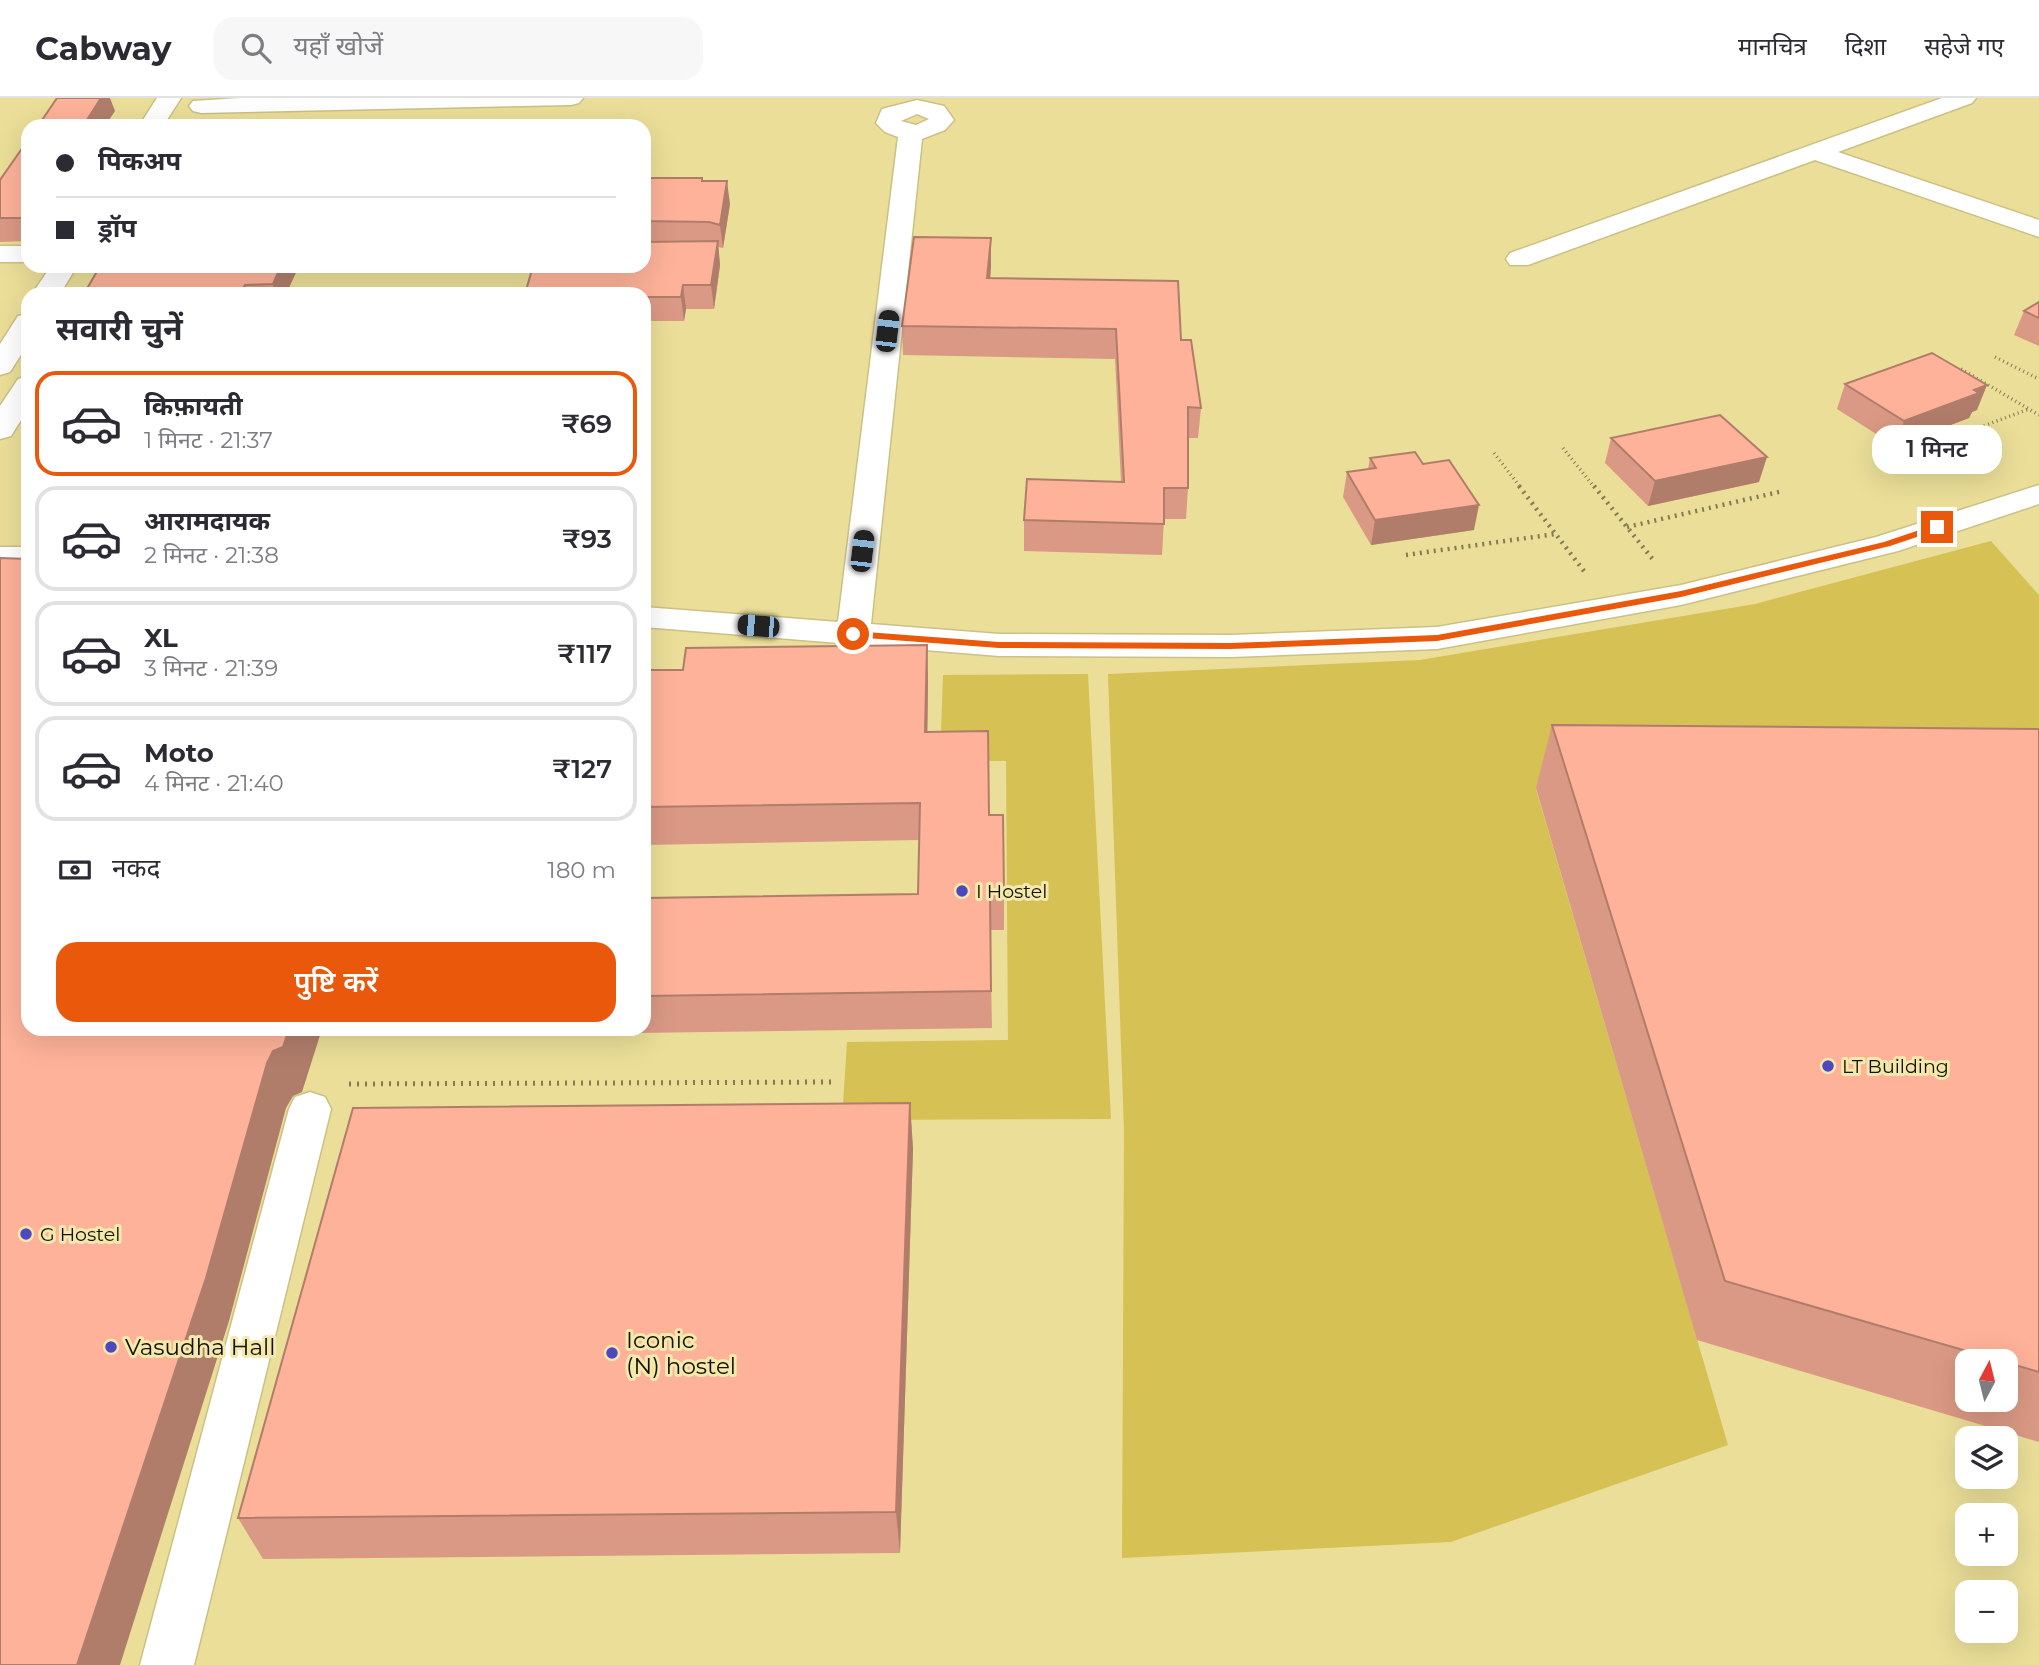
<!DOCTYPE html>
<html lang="hi">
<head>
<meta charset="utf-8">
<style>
  :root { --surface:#fff; --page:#f7f7f7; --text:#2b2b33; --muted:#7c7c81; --line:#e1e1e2; --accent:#ea580c }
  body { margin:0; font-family:Montserrat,"Noto Sans Devanagari",sans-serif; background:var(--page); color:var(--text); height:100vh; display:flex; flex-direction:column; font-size:26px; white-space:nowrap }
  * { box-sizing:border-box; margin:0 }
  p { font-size:23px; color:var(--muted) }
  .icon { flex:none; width:38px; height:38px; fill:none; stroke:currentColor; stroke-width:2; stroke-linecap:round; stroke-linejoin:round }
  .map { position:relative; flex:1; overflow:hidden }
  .panel { position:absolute; left:21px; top:189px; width:630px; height:749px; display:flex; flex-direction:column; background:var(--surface); border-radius:21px; box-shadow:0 7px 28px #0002 }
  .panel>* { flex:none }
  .guide { position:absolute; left:21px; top:21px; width:630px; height:154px; border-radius:21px; box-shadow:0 7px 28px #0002; display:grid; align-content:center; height:154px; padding:0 35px; background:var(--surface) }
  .needle { width:46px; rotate:7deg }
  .buttons { position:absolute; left:1955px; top:1251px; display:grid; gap:14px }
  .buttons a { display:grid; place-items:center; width:63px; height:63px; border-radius:14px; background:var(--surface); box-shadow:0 7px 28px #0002; font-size:35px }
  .end { position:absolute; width:32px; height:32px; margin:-16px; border:9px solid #ea580c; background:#fff; box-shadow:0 0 0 4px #fff }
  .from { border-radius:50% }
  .bubble { position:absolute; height:49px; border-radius:21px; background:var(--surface); box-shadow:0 7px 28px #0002; font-size:23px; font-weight:600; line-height:49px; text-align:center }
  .car { position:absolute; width:21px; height:42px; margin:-21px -10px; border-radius:9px; box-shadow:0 0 5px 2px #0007; background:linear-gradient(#222 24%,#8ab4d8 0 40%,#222 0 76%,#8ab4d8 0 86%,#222 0) }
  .guide b { display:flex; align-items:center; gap:24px; height:66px; font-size:26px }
  .guide b+b { border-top:2px solid var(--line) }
  .guide i { width:18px; height:18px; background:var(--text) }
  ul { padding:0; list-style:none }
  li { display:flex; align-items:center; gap:21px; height:105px; margin:0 14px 10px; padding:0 21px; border:4px solid var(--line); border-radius:21px }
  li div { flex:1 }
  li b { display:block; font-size:26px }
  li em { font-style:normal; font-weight:600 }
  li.on { border-color:var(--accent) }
  li>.icon { width:63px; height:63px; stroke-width:1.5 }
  h2 { padding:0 35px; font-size:32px; line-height:84px }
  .pay { display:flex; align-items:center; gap:18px; height:77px; padding:0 35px; font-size:26px }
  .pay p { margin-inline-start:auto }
  .button { display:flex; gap:14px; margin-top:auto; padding:14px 35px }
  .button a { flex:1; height:80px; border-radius:21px; background:var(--accent); color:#fff; font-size:28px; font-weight:600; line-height:80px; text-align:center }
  header { display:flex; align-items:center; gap:42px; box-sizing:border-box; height:98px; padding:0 35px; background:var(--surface); border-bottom:2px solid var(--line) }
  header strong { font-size:33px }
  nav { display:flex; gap:38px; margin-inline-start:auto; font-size:24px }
  .search { width:490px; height:63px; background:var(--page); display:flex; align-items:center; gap:18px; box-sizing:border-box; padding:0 24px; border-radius:21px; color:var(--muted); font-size:26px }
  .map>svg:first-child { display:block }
</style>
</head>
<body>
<header>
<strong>Cabway</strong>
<div class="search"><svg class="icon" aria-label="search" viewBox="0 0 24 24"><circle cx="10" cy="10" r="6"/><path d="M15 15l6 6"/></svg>यहाँ खोजें</div>
<nav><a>मानचित्र</a><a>दिशा</a><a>सहेजे गए</a></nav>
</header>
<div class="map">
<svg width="2039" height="1567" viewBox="0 0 2039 1567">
  <rect width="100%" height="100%" fill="#f4e9ac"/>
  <path fill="#eade98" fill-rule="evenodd" d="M0,0H2039V1567H0ZM28,28H644V168H28ZM28,196H644V931H28ZM1967,1264H2006V1302H1967ZM1967,1340H2006V1379H1967ZM1967,1418H2006V1456H1967ZM1967,1494H2006V1533H1967Z"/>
  <path fill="#d5c154" d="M1991,443L2039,497V700L1536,691L1728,1347L1451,1444L1122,1460L1124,1033L1108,576L1420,562L1755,506Z
    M1088,576L1111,1021L842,1022L847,944L1008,942L1006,663H940L943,577Z"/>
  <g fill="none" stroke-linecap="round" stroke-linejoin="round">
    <g stroke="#cbc185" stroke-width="3">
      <path id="street" d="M157,0H181L163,28H139Z
        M240,0H583L579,5L571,7L201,15L193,13L189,8L193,3Z
        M1942,0H1976L1972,5L1838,54L2039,122V139L1815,62L1528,167H1510L1506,161L1510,155Z
        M917,2L944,8L954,22L945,32L922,41L871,526L999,536L1230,537L1437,529L1681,487L1876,439L2039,387V406L1898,453L1681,507L1437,551L1230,559L999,558L644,529V509L838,524L898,39L885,34L876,25L882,11ZM917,16L929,21L916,27L901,23Z
        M0,148H28V164H0Z
        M51,168H77L60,196H32Z
        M28,216V246L10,274L0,277V246L18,218Z
        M28,278V311L11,338L0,341V308L18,281Z
        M0,449H28V469H0Z
        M310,994L325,999L331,1011L194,1567H140L289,1011L295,999Z"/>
    </g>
    <path stroke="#837b55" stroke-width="3.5" stroke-dasharray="1 3.5" stroke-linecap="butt" d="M1995,259L2039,281
      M1961,271L2039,317
      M1563,350L1595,390
      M1494,355L1521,390
      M1908,356L2029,311"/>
    <path stroke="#837b55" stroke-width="4.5" stroke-dasharray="2 5" stroke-linecap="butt" d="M1519,388L1587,477
      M1594,388L1655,464
      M1627,429L1783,393
      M1406,457L1555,436"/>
    <path stroke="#837b55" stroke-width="5" stroke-dasharray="2 6" stroke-linecap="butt" d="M349,986L834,984"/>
    <use href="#street" fill="#fff" fill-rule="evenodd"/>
  </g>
  <path fill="#da9984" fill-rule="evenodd" d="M28,42V143L0,144V82Z
    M644,80L703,83L730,106L723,150L718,149L720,167L714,211H686L684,223H644Z
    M299,168L286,196H84Z
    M991,169L990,180L1181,242L1201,310L1198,340H1188V390L1186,421H1164L1162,457L1024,453V422L1121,384L1115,261L903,257L902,228Z
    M2039,204V248L2014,237L2024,213Z
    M1845,286L1977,312L1972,314L1969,320L1895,348L1837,311Z
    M1611,340L1759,384L1648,408L1605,365Z
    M1370,360L1423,366L1474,432L1371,447L1343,399L1347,374L1368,371Z
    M927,547L928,584L927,634L990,717L1004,795V832H990L992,930L428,938L426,931H644V800L918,796L919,742L644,747V572H683Z
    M1552,627L2039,631V1344L1697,1242L1536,690ZM1967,1264H2006V1302H1967Z
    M910,1005L913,1051L900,1455L263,1461L238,1420Z"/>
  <path fill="#b17d6b" d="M101,0H110L115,13L105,28H83Z
    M727,83L730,106L723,150L720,127Z
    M28,110V136L22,120Z
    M991,140V169L988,209L987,180Z
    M718,143L720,167L714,211L711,187Z
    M281,168H299L286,196H275L273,186Z
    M245,187L248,196H241Z
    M683,187L686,211L684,223L681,199Z
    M1987,287L1977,312L1972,314L1969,320L1895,348L1904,323Z
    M1767,359L1759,384L1648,408L1655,383Z
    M1479,407L1474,432L1371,447L1375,422Z
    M927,547L928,584L927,671L925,634Z
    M289,931H322L302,994L293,998L286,1010L229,1223L120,1567H77L267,965L273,953Z
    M910,1005L913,1051L900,1455L896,1414Z"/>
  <path fill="#fdb299" stroke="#b17d6b" stroke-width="2" d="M57,0H101L83,28H38Z
    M28,42V110L22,120H0V82Z
    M644,80H702V83H727L720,127L709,124L644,123Z
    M914,139L991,140L987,180L1178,183L1181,242H1191L1201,310L1188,309V390H1164V426L1024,422L1027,381L1124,384L1116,231L902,228Z
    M718,143L711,187H683L681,199H644V196H525L533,168H644V144Z
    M100,168H281L273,186L245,187L241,196H84Z
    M2039,204V220L2024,213Z
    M1932,255L1987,287L1974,292L1979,295L1904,323L1845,286Z
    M1720,317L1767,359L1655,383L1611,340Z
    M1415,354L1423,366L1449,362L1479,407L1375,422L1347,374L1376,370L1370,360Z
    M0,460L28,461V931H289L283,949L273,953L267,965L206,1180L77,1567H0Z
    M927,547L925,634L988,633L989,717H1003L1004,795H990L991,893L644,898V800L918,796L920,705L644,709V572H683L686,550Z
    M1552,627L2039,631V1274L1725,1183Z
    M910,1005L896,1414L238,1420L353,1010Z"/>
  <path fill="#ea580c" d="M1937,426L1941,431L1890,448L1681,499L1437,543L1230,551L999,550L853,539L848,536L853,533L999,544L1230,545L1437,537L1681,493L1884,444Z"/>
  <g fill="#4d48bf" stroke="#f4e9ac" stroke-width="2.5">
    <circle cx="962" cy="793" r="7"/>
    <circle cx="1828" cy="968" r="7"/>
    <circle cx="26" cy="1136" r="7"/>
    <circle cx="111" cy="1249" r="7"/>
    <circle cx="612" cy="1255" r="7"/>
  </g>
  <g text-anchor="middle" stroke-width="6" stroke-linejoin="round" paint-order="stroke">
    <g font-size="19" fill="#151000" stroke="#f4e9ac" text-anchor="start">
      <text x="976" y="800">I Hostel</text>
      <text x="1842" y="975">LT Building</text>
      <text x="40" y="1143">G Hostel</text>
    </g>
    <g font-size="23" fill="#151000" stroke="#f4e9ac" text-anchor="start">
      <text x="626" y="1250">Iconic<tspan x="626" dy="26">(N) hostel</tspan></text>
      <text x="125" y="1257">Vasudha Hall</text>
    </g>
  </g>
</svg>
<div class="buttons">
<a><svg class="needle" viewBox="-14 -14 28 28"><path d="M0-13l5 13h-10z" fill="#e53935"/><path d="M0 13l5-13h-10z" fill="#7c7c81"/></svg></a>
<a><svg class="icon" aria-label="layers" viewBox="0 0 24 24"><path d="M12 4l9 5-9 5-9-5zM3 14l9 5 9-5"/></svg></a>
<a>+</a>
<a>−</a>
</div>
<i class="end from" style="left:853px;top:536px"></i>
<i class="end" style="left:1937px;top:429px"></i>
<div class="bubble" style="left:1872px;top:327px;width:130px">1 मिनट</div>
<i class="car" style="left:887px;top:233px;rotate:7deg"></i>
<i class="car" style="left:862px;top:453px;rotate:7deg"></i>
<i class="car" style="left:758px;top:528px;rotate:275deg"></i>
<div class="guide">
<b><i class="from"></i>पिकअप</b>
<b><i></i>ड्रॉप</b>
</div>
<section class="panel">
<h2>सवारी चुनें</h2>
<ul>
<li class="on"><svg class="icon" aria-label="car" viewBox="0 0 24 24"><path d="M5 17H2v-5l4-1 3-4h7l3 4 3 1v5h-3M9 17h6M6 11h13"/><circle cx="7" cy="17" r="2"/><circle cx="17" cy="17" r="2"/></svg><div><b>किफ़ायती</b><p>1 मिनट · 21:37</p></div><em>₹69</em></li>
<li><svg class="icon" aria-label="car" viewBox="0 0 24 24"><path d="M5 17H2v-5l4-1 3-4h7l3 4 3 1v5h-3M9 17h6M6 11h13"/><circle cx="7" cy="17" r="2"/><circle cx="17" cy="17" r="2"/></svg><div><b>आरामदायक</b><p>2 मिनट · 21:38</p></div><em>₹93</em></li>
<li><svg class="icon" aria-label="car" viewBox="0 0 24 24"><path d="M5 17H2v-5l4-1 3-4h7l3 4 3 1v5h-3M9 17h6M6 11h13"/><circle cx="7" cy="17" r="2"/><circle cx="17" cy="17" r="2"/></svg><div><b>XL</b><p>3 मिनट · 21:39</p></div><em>₹117</em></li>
<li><svg class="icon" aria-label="car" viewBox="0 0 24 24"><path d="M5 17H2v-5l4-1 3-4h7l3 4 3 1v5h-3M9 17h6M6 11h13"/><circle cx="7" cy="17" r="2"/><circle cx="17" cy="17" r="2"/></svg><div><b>Moto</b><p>4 मिनट · 21:40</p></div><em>₹127</em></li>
</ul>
<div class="pay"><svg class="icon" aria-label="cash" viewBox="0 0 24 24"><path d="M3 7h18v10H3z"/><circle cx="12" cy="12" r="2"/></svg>नकद<p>180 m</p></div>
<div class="button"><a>पुष्टि करें</a></div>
</section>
</div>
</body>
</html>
